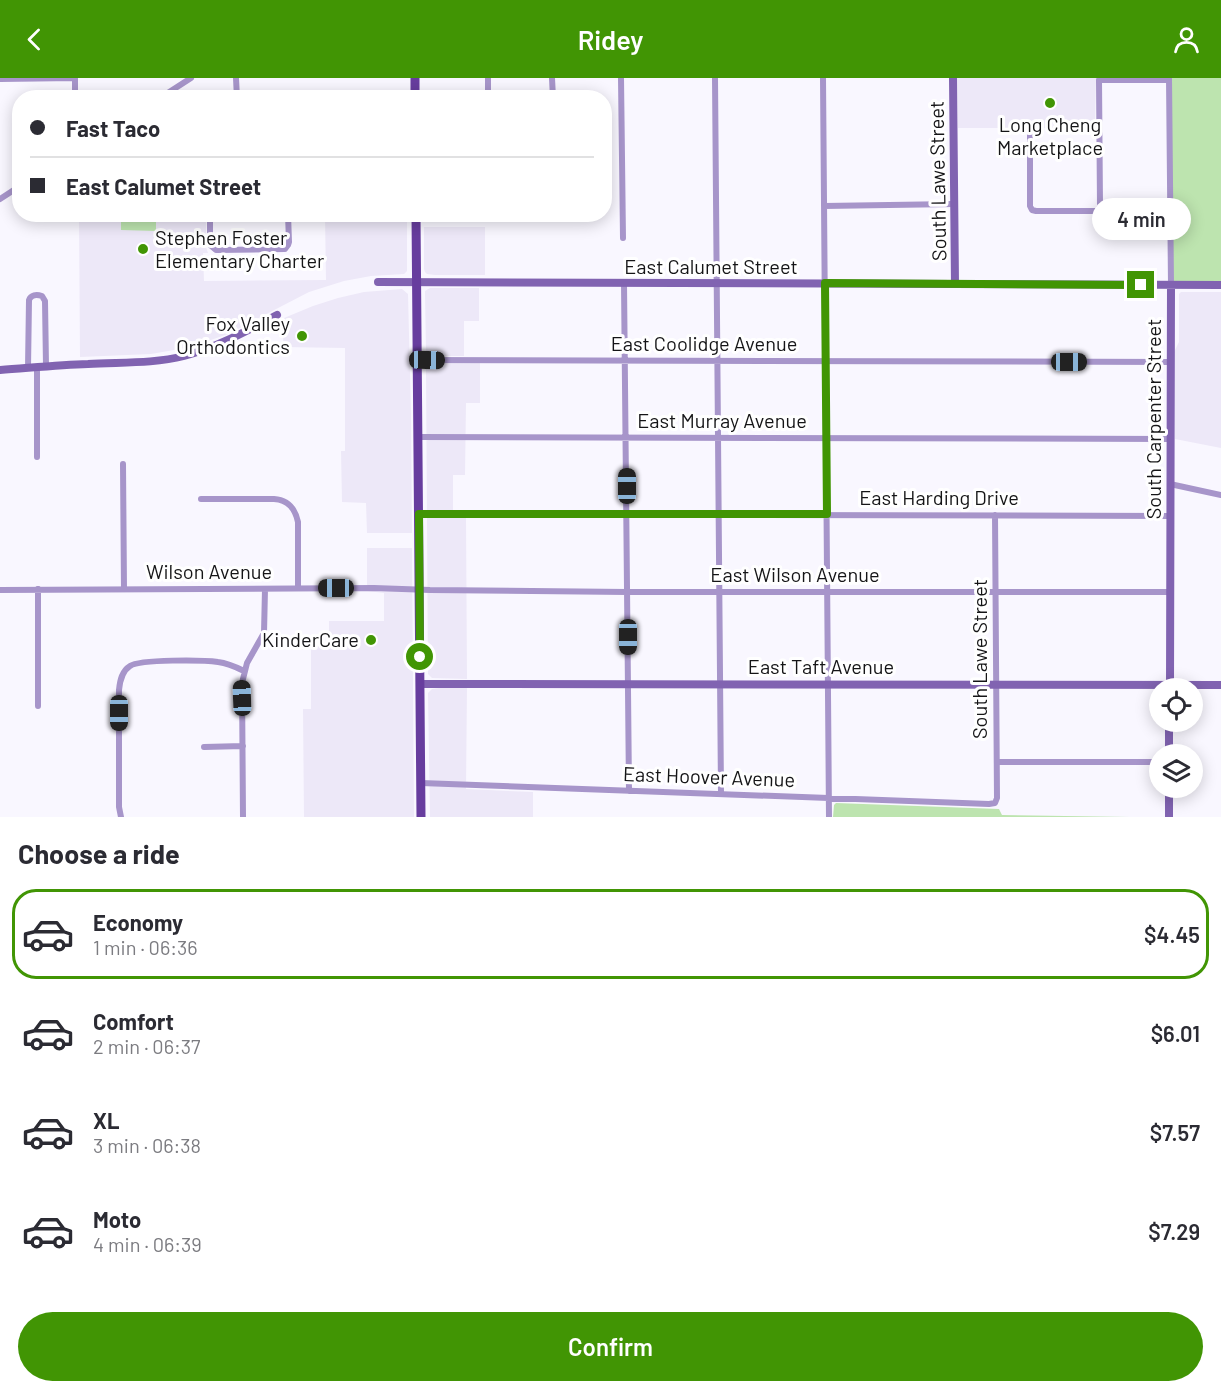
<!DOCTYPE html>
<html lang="en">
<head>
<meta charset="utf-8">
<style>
  :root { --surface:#fff; --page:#f2f2f3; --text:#2b2b33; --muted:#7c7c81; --line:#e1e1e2; --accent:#419504 }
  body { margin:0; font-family:Barlow,sans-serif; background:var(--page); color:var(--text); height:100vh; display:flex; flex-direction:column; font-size:22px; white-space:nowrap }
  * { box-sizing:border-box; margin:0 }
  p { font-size:20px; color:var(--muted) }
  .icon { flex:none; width:33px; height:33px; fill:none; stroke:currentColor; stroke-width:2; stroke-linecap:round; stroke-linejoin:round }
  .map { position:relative; height:739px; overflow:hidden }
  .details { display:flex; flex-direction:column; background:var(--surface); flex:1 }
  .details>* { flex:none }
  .top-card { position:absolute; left:12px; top:12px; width:600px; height:132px; border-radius:24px; box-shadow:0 3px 15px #0003; display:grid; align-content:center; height:132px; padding:0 18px; background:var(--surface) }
  .tools { position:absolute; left:1149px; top:600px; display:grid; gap:12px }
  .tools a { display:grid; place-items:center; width:54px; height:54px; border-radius:50%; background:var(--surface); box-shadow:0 3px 15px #0003; font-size:30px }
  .end { position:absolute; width:27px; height:27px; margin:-14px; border:8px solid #419504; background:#fff; box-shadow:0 0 0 3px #fff }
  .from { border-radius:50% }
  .bubble { position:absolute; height:42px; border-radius:21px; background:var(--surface); box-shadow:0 3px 15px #0003; font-size:20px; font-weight:600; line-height:42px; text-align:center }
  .car { position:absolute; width:18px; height:36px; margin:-18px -9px; border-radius:8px; box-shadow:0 0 4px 2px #0007; background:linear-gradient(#222 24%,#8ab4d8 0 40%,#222 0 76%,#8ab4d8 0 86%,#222 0) }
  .top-card b { display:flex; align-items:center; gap:21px; height:57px; font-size:22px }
  .top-card b+b { border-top:2px solid var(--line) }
  .top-card i { width:15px; height:15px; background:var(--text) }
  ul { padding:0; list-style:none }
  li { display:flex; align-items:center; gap:18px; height:90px; margin:0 12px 9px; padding:0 6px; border:3px solid transparent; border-radius:24px }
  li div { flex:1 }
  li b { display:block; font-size:22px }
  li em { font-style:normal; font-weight:600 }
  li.on { border-color:var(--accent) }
  li>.icon { width:54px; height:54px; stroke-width:1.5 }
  h2 { padding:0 18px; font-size:27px; line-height:72px }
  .primary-button { display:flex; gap:12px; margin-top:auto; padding:12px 18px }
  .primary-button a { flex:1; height:69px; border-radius:36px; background:var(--accent); color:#fff; font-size:24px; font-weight:600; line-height:69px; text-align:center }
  header { display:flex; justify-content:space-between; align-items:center; height:78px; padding:0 18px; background:var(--accent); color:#fff; font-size:27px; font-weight:600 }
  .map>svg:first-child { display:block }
</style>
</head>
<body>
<header><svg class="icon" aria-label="back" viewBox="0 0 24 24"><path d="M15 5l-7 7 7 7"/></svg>Ridey<svg class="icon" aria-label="person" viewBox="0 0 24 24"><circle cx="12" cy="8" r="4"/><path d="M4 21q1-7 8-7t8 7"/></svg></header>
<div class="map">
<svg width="1221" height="739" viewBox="0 0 1221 739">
  <rect width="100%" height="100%" fill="#f9f7ff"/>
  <path fill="#ede8f8" d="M957,0H1096L1095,50H958Z
    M79,137H206V169L208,175H203L204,203L326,202L325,137H407V193L404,196L371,198L344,203L309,214L228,256L191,269L151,276L80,279Z
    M424,149H485V197H435L427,196L425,194L424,191Z
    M430,210H479V243H464V278H433L428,277L426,274L425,216V213Z
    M402,211L408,216L411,337L412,455H367L366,425L342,424L341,373H345V270L283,269L284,240L313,228L338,220L364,214Z
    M1181,214H1221V370L1175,361L1174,274L1179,264V216Z
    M430,285H480V325H466L465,397H453V439L466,440L467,601L432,600L428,596L426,291L427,288Z
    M367,470H412L414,739H304L303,631H311V568H329V543H384V515L367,513Z
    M439,610H467L466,711L533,714V739H430L428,615L432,611Z"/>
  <path fill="#bde4af" d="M1169,0H1221V207H1171Z
    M137,137H156V153L121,152V140L137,141Z
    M836,725L999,731L1002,737L1130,739H833L834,727Z"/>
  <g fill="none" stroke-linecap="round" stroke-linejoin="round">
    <path stroke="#a795ca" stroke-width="6" d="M75,0V20
      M236,0L237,20
      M488,0V20
      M552,0L553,20
      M621,0L623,160
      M715,0L721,716
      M823,0L829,739
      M1169,0L1171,207
      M0,1L75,0
      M160,20L191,0
      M1030,51V128L1032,132L1036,133H1096L1098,132L1100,128L1099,2H1169
      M0,121L20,108
      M824,128L954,126
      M210,136V167L216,172L285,171L288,167L289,164L288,136
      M624,205L629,713
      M418,282L1171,284
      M37,289V379
      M28,290L29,222C31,217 36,216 42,218L45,223L46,288
      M418,359L1170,361
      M123,386L124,511
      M1170,406L1221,417
      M201,421H274C288,422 295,430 298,444V510
      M419,436L1171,438
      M38,511V628
      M0,512L374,510L430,512L627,514H1170
      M204,669L243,668
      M997,684H1160
      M421,705L989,726L995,725L997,720L995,437
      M121,739L119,729V612C120,602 122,593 130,588C140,581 204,582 218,584C227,585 236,589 244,593
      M243,739L242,605L247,585L264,555L265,511"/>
    <path stroke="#8163b1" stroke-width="8" d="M953,0L955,206
      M378,204L1221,207
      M0,292C29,290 58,287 88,286C120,284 153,286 184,278C218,269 247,253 277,237
      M420,606L1221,607
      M1170,610L1171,207
      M1169,676V644
      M1169,710V739"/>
    <path stroke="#673d9e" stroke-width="9" d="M415,0V20
      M416,136L421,739"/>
  </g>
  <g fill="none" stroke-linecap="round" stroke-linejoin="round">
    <path stroke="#419504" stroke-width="8" d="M420,579L419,436H827L825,205L1141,207"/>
  </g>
  <g fill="#419504" stroke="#fff" stroke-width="2">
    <circle cx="1050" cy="25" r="6"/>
    <circle cx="143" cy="171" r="6"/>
    <circle cx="302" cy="258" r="6"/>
    <circle cx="371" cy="562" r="6"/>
  </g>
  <g text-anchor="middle" stroke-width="6" stroke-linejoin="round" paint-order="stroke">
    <g font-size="20" fill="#151517" stroke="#fff" text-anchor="end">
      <text x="1050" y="54" text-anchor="middle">Long Cheng<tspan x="1050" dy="23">Marketplace</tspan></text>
      <text x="155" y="167" text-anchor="start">Stephen Foster<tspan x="155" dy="23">Elementary Charter</tspan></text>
      <text x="290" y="253">Fox Valley<tspan x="290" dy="23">Orthodontics</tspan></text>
      <text x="359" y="569">KinderCare</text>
    </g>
    <g font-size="20" fill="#151517" stroke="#fff">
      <text transform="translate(938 103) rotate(-91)" y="7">South Lawe Street</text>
      <text x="711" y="196">East Calumet Street</text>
      <text x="704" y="273">East Coolidge Avenue</text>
      <text transform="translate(1154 341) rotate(-90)" y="7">South Carpenter Street</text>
      <text x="722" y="350">East Murray Avenue</text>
      <text x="939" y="427">East Harding Drive</text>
      <text x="209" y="501">Wilson Avenue</text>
      <text x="795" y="504">East Wilson Avenue</text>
      <text transform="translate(980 581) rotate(-90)" y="7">South Lawe Street</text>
      <text x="821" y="596">East Taft Avenue</text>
      <text transform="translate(709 699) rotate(2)" y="7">East Hoover Avenue</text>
    </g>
  </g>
</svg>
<div class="tools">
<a><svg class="icon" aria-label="locate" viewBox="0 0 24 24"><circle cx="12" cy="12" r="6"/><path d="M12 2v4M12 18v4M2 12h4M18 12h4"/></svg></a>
<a><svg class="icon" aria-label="layers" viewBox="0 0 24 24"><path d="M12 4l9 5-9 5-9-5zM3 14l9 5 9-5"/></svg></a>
</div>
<i class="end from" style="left:420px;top:579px"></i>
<i class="end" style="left:1141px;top:207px"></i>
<div class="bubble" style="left:1092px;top:120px;width:99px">4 min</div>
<i class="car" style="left:427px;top:282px;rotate:91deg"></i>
<i class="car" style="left:1069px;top:284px;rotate:90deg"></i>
<i class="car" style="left:627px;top:408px;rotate:0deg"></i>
<i class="car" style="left:336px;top:510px;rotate:270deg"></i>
<i class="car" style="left:628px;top:559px;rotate:180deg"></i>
<i class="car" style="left:242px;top:620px;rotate:358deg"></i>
<i class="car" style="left:119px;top:635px;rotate:180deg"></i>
<div class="top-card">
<b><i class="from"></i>Fast Taco</b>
<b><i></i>East Calumet Street</b>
</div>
</div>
<section class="details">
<h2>Choose a ride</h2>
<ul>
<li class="on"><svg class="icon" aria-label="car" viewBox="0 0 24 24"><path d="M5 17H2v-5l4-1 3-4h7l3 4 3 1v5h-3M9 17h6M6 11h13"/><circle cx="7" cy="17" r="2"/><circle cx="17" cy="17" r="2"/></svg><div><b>Economy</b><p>1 min · 06:36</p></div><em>$4.45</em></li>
<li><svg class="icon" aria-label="car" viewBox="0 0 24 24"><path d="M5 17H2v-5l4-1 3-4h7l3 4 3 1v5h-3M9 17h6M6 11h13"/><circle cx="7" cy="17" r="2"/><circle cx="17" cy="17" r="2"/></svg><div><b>Comfort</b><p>2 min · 06:37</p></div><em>$6.01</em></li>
<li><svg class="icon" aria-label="car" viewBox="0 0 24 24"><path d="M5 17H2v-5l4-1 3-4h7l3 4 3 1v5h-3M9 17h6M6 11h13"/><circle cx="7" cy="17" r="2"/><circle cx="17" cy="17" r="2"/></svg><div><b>XL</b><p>3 min · 06:38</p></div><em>$7.57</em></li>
<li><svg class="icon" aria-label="car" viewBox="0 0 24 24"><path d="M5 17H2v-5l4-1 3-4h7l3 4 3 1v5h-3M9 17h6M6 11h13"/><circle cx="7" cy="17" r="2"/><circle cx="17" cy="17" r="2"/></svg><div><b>Moto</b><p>4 min · 06:39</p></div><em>$7.29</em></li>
</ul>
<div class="primary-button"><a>Confirm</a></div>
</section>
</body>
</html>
